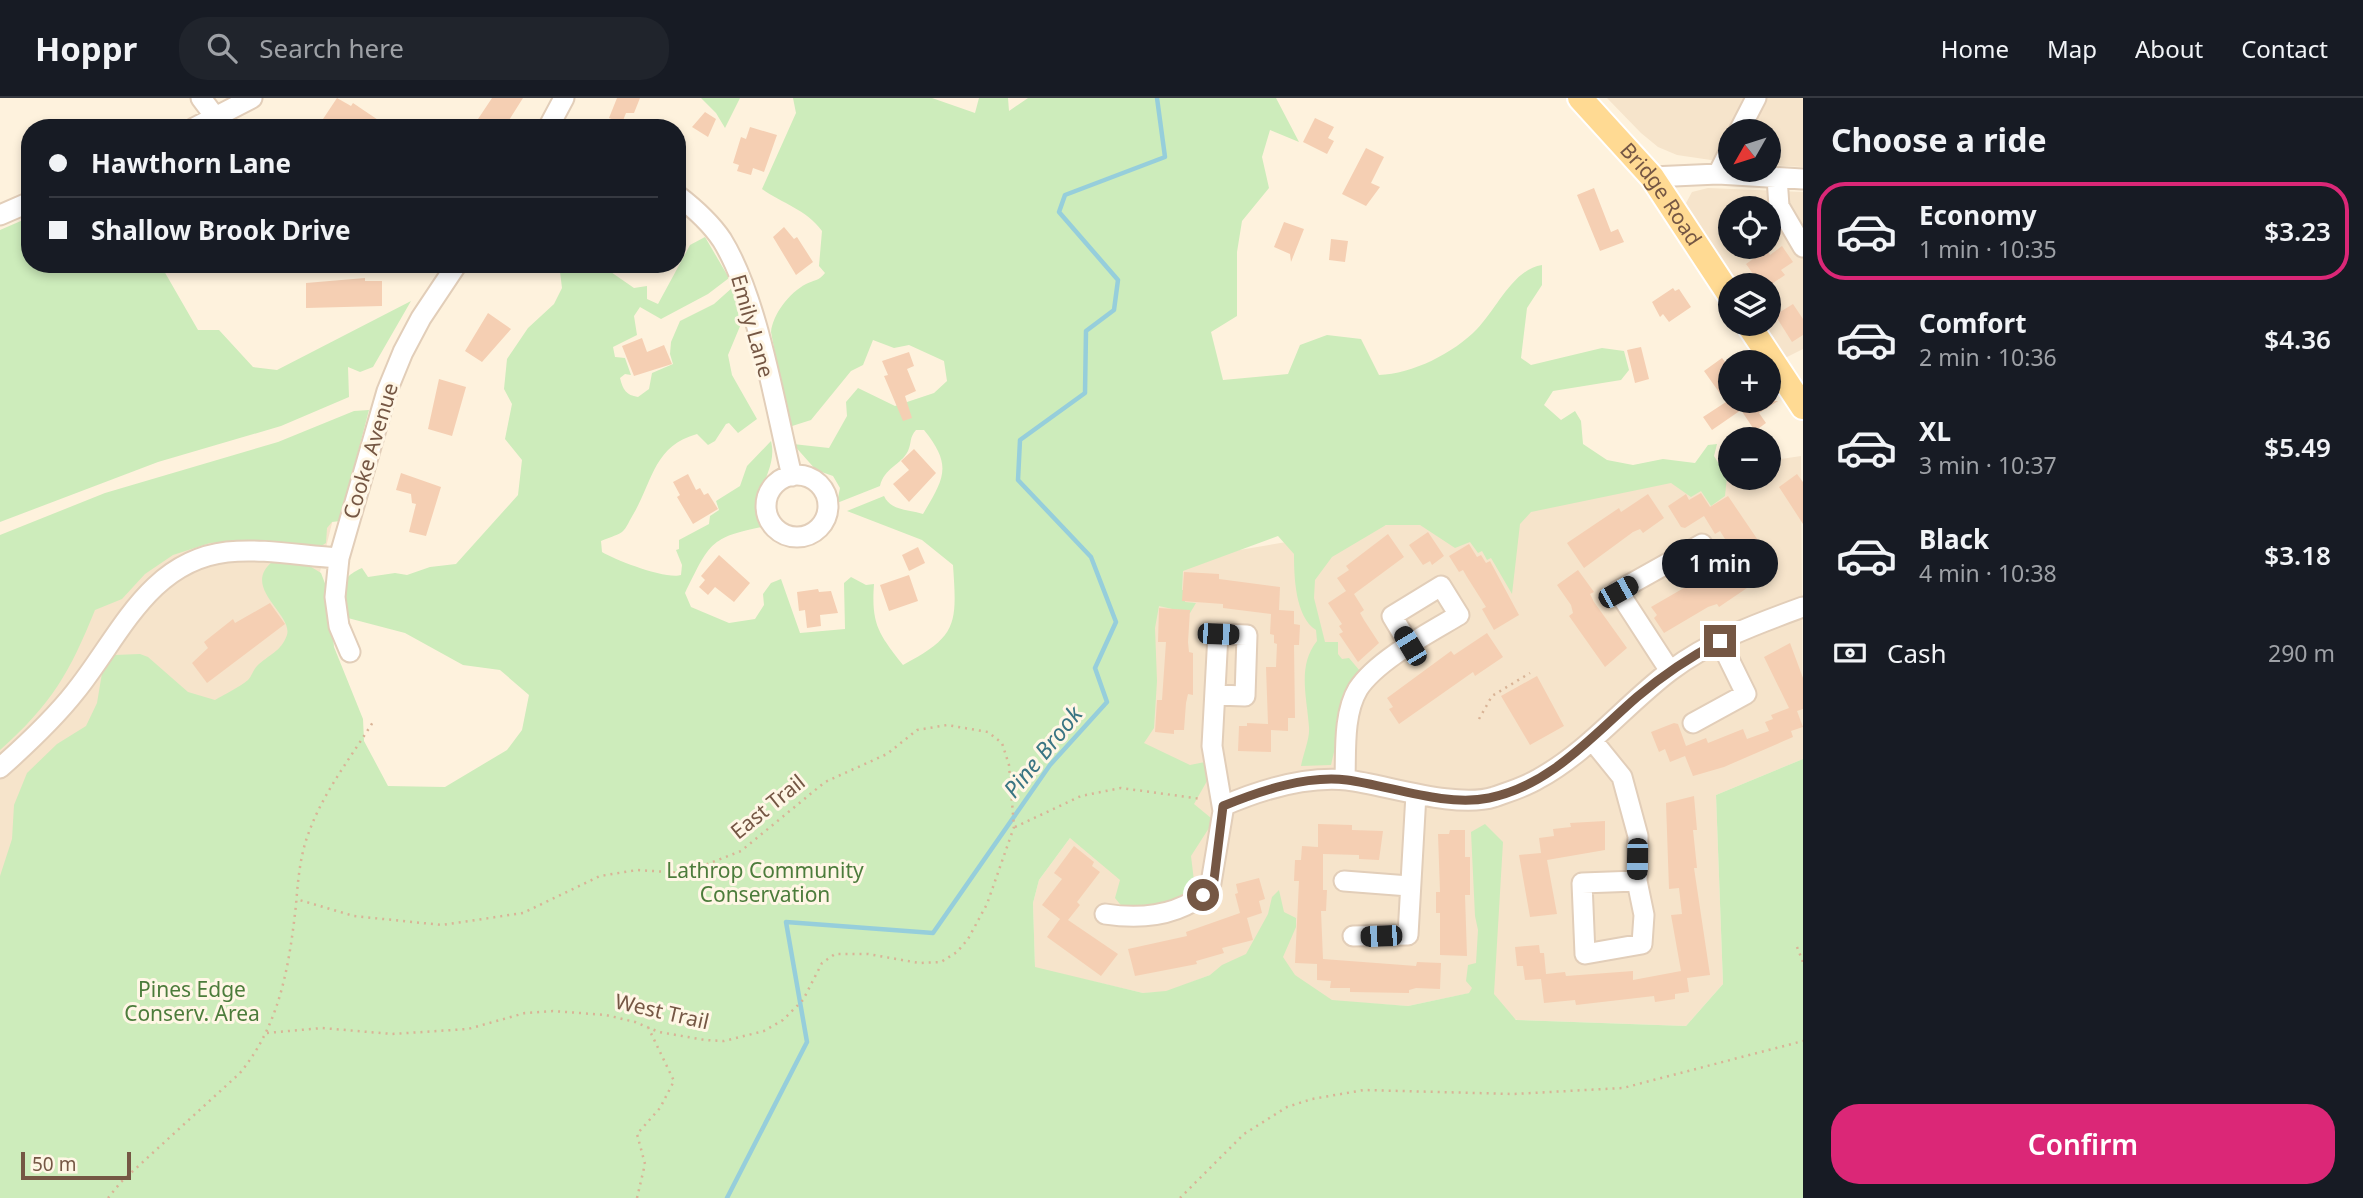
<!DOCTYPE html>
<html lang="en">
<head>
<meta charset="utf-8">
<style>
  :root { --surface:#171b24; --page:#20242c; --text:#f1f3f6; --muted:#9ea1a6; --line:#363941; --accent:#db2777 }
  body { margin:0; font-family:"Noto Sans",sans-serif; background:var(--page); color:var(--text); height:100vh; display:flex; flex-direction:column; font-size:26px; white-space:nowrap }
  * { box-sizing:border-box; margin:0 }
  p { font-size:23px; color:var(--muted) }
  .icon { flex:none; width:38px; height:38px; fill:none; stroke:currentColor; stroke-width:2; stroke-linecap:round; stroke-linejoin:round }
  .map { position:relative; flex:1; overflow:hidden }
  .panel { display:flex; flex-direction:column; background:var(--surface); width:560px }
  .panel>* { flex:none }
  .top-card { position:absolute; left:21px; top:21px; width:665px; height:154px; border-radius:28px; box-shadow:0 4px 10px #0003; display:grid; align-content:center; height:154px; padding:0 28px; background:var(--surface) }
  .needle { width:46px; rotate:231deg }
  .buttons { position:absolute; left:1718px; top:21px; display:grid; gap:14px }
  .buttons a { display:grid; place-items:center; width:63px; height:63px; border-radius:50%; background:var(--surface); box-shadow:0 4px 10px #0003; font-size:35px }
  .scale { position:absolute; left:21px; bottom:18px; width:110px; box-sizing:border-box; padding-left:7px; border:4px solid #755744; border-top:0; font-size:19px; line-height:24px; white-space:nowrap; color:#755744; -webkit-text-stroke:5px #fff6e5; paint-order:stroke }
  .end { position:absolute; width:32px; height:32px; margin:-16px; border:9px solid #755744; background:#fff; box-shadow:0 0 0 4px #fff }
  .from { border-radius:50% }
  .bubble { position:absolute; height:49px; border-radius:24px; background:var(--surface); box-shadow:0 4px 10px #0003; font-size:23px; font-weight:600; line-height:49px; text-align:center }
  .car { position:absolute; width:21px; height:42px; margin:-21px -10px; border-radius:9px; box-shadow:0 0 5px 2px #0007; background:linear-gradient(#222 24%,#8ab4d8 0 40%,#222 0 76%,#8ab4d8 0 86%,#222 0) }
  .top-card b { display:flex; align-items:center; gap:24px; height:66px; font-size:26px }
  .top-card b+b { border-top:2px solid var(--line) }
  .top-card i { width:18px; height:18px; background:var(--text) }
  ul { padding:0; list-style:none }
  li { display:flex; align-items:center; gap:21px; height:98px; margin:0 14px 10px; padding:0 14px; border:4px solid transparent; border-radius:28px }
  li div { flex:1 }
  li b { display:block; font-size:26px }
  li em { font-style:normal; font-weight:600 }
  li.active { border-color:var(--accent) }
  li>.icon { width:63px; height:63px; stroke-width:1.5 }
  h2 { padding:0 28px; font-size:32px; line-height:84px }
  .pay { display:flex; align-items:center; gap:18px; height:77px; padding:0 28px; font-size:26px }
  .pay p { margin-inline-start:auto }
  .action { display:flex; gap:14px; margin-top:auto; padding:14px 28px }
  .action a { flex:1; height:80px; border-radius:28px; background:var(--accent); color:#fff; font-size:28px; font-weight:600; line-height:80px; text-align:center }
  header { display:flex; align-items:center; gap:42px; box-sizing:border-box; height:98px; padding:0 35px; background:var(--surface); border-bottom:2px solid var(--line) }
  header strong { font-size:33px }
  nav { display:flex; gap:38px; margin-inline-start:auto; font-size:24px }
  .search { width:490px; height:63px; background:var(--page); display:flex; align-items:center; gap:18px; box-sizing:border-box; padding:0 24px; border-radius:28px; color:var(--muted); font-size:26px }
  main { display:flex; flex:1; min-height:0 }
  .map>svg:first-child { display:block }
</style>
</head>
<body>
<header>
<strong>Hoppr</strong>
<div class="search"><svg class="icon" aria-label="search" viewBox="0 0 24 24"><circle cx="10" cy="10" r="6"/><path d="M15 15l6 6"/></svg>Search here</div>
<nav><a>Home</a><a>Map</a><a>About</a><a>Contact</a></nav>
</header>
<main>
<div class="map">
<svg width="1803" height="1100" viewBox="0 0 1803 1100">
  <rect width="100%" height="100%" fill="#fef2dd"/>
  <path fill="#f6e4cb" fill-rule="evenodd" d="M1607,0H1803V69L1769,67V33H1731V65L1677,57L1658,49L1641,35Z
    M1708,90L1803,94V251L1785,260L1762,226H1769V187H1737L1688,113L1686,105L1692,94ZM1731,110H1769V149H1731Z
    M349,356L317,486L324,538L0,931V539Z
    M1801,358L1803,661L1716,697L1723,886L1686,928L1517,922L1470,895L1408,908L1332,903L1210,877L1166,894L1143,895L1035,870L1033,805L1039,782L1070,740L1144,468L1731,369V380H1769V363Z"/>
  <path fill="#cdecbb" d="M701,0H740L725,30L716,15Z
    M793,0H932L975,15L979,0H1008L1009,13L1028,0H1276L1299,44L1270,32L1262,59L1269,90L1242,123L1237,154V218L1211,234L1223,282L1288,276L1300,247L1327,237L1361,241L1379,277C1412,276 1454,255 1477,231C1496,212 1513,171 1542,167V187L1527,210L1521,260L1531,267L1602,250L1624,253L1629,272L1621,282L1553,293L1544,307L1561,322L1575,313L1581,323L1583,346L1607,362L1633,367L1663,361L1695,365L1708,347L1717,346L1714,358L1727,379L1725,398L1711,408L1701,393L1691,399L1671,385L1531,414L1520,426L1512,496L1491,460L1487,462L1482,453L1478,455L1470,444L1455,450L1420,427H1386L1332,459L1315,482L1314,500L1325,544H1338V556L1342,561L1349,560L1360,573L1345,617L1336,622L1338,637L1331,667L1301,668C1303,656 1310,641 1309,629C1307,599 1297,568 1317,543L1316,532C1295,519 1294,478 1294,456L1278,438L1183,473L1182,492H1186L1185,504L1196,505L1190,515L1159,508L1155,530L1157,583L1154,630L1144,645L1190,667L1205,664L1207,683L1194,706L1211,720L1209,730L1191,758L1195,791C1172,810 1153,810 1124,811L1115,800L1120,782L1070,740L1039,782L1033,805L1035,869L1143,895L1166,893L1210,877L1222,867L1246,856L1268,816L1272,799L1279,792L1284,814L1296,820V829L1283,859L1295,877L1332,902L1408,908L1469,895L1472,890L1466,883L1468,867L1476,865L1478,832L1475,818L1471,734L1485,726L1503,744L1494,896L1516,922L1686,928L1723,886L1716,697L1803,661V1100H0V778L12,741L14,707L27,675L57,646L86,628L97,605L102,575L114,557L140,556L148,559L188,594L215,602C225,596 238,590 248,582C252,578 253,572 257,568C268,557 281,554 287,537C293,516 241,490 272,464L308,467L321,475L329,496L334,549L363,621L364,643L388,688L445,689L507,652L522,632L529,597L500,572L463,567L405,535L344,519C343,495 336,481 362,470L368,479L395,475L407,477L430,469L456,466L518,397L522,362L505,341L512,306L504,291L507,261L528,230L554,206L562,190L559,166H607L608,172L634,190L647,188V201L658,206L690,147L705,139L729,180L708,196L661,221L640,209L634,218L637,237L613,249L615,259L625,260L631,277L625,276L620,280C623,292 626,297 638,299L649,291L652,275L673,266L670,256L671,244L680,223L714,206L733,189L743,221L728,257L732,277L757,321L738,335L729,325L726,326L715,343L708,347L697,336C654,348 653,382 634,415C630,421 627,430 622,434C616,438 607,440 601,443L602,454C615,462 667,482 681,477L682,467L676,452L679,451V442L709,426L710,418L719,412L716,403L740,388L747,368L771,343C779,375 747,393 766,428C709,439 710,445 685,495L691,509L729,525L755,521L764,507L763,496L771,485L781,481L800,535L845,531L844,485L851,479L866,487L874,486C871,527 879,536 903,567C958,538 957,526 953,467L922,442L847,413L884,398C891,413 908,411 923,416C944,380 953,368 924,332H916C909,340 912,344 908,353C901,367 884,370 880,388L837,405L840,390L833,378L816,372L793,346L829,350L847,318L846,304L858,290L895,308L934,295L947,283L944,263L909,247L894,250L873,242L863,267L851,273L811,322L789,329L771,234C773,216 789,195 806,186C814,182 819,183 825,175L819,168L822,133C806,111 783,106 762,91L796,15Z
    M30,119V166H160L198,232H219L253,269L277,272L411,203L373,269L360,274L348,269L349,299L281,328L158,364L0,424V132Z
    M369,312L340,423L332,424L327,430L326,445L318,450L243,443L210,445L173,457L145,476L122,501L95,512C70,574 51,607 0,652V437L105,395L278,344L354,313Z"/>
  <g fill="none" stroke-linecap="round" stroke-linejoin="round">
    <path stroke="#96cedb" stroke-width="4.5" d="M727,1100L807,944L786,824L933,835L1050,667L1107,604L1095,570L1116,524L1091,459L1018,382L1020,342L1085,295L1086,233L1114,212L1118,182L1059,114L1065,97L1165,59L1157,0"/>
  </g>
  <path fill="#f5cfb3" d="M337,0L351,8L353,5L390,30H337L323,21Z
    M492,0H523L504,30H472Z
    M617,0H640L634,15H626L622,25L609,20Z
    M705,14L716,21L708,39L692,29Z
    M1315,20L1334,29L1328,40L1334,43L1327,56L1303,44Z
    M750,29L777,37L764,74L753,70L751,77L737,73L739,67L733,65L741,39L746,41Z
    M1366,50L1384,59L1371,85L1380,89L1366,108L1342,96Z
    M1594,90L1611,134L1618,131L1624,144L1600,153L1577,97Z
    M1284,124L1304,131L1291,164L1290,156L1274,149Z
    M784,129L794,141L797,139L813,164L796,177L773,139Z
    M1331,141L1348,143L1345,164L1329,162Z
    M1782,148L1793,164L1781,172L1785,177L1770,187H1761L1746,166L1767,151L1770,157Z
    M365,180V183H382V208L306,210V185Z
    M1673,190L1675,193L1679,191L1691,209L1669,224L1663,216L1660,219L1652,204Z
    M1793,206L1803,221V237L1792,244L1775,217Z
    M488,215L511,231L482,264L465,253Z
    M642,240L647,254L664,247L672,266L634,278L622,248Z
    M1641,249L1649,281L1635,285L1627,252Z
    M909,254L914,268L907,271L916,293L905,298L912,320L903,323L884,278L888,277L882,263Z
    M1722,260L1731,271V303H1778L1759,315L1766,325L1755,333L1741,312L1712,332L1703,319L1726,304L1704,273Z
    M439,281L466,289L452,338L428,331Z
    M914,351L936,375L909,404L893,386L909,372L901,363Z
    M401,375L441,389L426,438L409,434L416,406L412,405L411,396L396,392Z
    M688,376L696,392L700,390L704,397L708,395L718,411L693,426L677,399L680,397L673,384Z
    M1797,376L1803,384V426L1779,389Z
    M1701,395L1710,409L1728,398L1766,454L1742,468L1720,433L1715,436L1704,418L1685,430L1681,429L1668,408L1686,396L1689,402Z
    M1648,396L1664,420L1643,435L1640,431L1633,434L1584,470L1567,445L1619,410L1621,414Z
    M1428,434L1444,458L1432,467L1430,463L1423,467L1409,447Z
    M1388,436L1404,459L1354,496L1364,512L1360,515L1364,522L1379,545L1358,564L1339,536L1343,534L1339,528L1342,526L1328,505L1346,493L1337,480L1349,472L1346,468Z
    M1469,446L1477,459L1481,457L1486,465L1490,463L1519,517L1494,532L1482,511L1486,509L1467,479L1463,472L1459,474L1449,458Z
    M918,449L925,465L909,473L902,457Z
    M719,457L750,485L734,504L715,489L708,497L699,489L705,482L701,478Z
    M1731,466L1747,490L1719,509L1717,506L1708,509L1664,535L1654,520L1657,517L1651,509L1689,487L1705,484Z
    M1578,472L1594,494L1590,496L1594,504L1627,550L1605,569L1569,518L1573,515L1571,507L1557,487Z
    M1184,474L1219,476V481L1280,489L1279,512L1294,513V526L1300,527L1299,547H1294L1295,620H1288V633L1271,632V654L1238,653L1239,628H1247V625L1268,626L1266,569H1276L1277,546L1274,545V537L1270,536L1271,516L1223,510V506L1182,503Z
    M909,477L918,503L889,513L880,487Z
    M818,491L819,494L831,493L838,515L820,517L821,528L807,530L805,512L799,513L797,494Z
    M270,505L285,526L207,585L192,565L208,550L204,544L233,521L235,525Z
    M1159,510L1190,512L1188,544L1189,554L1193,555V597L1188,596L1186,605L1184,632H1174V636L1155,634L1157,602H1162L1166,544H1158Z
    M1487,535L1503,559L1475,578L1473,574L1399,626L1389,611L1393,609L1387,600L1451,553L1454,557Z
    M1790,545L1803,580V611L1797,613L1803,629L1791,633L1793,639L1724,669L1693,678L1685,658L1670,664L1665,651L1659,654L1651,634L1674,625L1678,626L1686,648L1706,640L1708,645L1743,631L1747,641L1769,633L1765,624L1773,621L1771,617L1789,610L1764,559Z
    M1537,578L1564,628L1530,647L1501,598Z
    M1694,698L1697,732H1693L1697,770H1694L1710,877L1687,880L1689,894L1675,896V901L1655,904L1654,898L1576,907L1575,902L1544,905L1541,881L1525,882L1523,868H1517L1515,849L1539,847L1540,855H1544L1546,876L1565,874L1566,878L1633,873V882L1681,873L1671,817L1682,816L1679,790L1669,791L1666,705Z
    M1605,723V752L1547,762L1557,816L1530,819L1519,757L1541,755L1539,740L1554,738L1553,731L1571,729L1570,725Z
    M1318,726L1352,727V732L1383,733L1379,762L1359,761V757L1323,756V792H1327L1326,813H1321L1323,861L1416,868L1417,864L1441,865L1440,891L1416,890L1409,892V895L1350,894V890H1330L1331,883L1317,882V866L1295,865L1299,783H1294L1295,762H1301L1302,748L1318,749Z
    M1450,732H1465V759H1470V797H1465L1467,858L1440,857V815H1436V794H1440L1438,736H1449Z
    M1074,748L1094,764L1092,768L1100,774L1077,804L1080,807L1068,822L1118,856L1101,878L1047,839L1060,821L1042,807L1062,781L1054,775Z
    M1259,780L1265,801L1259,803L1262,815L1247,820L1253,842L1222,850L1224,855L1196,863L1197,866L1135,878L1128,851L1187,838L1186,834L1240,815L1235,796L1238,795L1236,786Z"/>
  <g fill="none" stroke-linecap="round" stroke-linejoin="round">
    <g stroke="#e2ceb9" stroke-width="23">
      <path id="minor" d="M201,0L216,20
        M194,30L252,0
        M548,30L564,0
        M1739,33L1756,0
        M1718,76L1731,50
        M1652,79L1718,76L1803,81
        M1777,80L1779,108L1803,149
        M677,97C694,110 710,124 722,142C758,200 775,309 792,378
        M0,117L30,104
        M766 408a31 31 0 1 1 62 0a31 31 0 1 1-62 0Z
        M350,554L339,528L335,499L339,460L387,293L403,254L421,220L457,166
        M1670,573L1618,493L1702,446
        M1693,625L1746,596L1720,543
        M1592,642L1622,679L1638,738L1637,783L1644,817L1642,846L1585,856L1582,785L1637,783
        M0,670C27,646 53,622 75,594C119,540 148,463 227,454C263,450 303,458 339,460
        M1345,682C1346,654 1343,616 1358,591C1377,562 1429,535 1459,517L1441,488L1392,518L1410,548
        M1223,708C1260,692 1306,678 1347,682C1387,687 1456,711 1494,699C1508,694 1525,689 1538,681C1588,654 1625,607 1670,573C1710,543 1756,526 1803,509
        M1344,783L1409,788
        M1105,816C1143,822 1180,818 1210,791L1223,713L1212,648L1218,536L1247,537L1245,598L1216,597
        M1353,838L1408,837L1416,696"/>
    </g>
    <g stroke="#fff" stroke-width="28">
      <g id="major">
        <path id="s1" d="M1580,0L1652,79L1731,199"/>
        <path d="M1748,226L1803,309"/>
      </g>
    </g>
    <path stroke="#d9b396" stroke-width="2.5" stroke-dasharray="2 5" stroke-linecap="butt" d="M1479,621L1492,598L1530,575
      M1015,729L1081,698L1121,690L1202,701
      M1797,849L1803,864
      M267,935L322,930L392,936L468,931L525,915L553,913L606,917L635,924L659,934L705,942L724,943L764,933L783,922L803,902L822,865L835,856H868L919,865L941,864L957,854L968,841L987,806L1014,729L1009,667L1002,645L988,634L947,627L917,632L887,656L825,684L741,753L684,775L637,772L600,778L523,815L442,827L354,818L296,801
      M108,1100L121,1084L240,975C280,926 289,869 296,807C298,782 300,757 309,734C323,695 351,659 373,624
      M637,1100L645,1066L637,1036L660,1010L674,983L648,929
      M1180,1100L1244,1036L1287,1009L1312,1001L1364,992L1513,996L1623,990L1803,943"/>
    <use href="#minor" stroke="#fff" stroke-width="19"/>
    <use href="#major" stroke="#ffda93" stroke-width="24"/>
  </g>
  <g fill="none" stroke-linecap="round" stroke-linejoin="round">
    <path stroke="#755744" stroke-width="9" d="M1203,797L1214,782L1223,708C1260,693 1306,677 1347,682C1391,688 1445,709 1489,700C1550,688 1592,638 1637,599C1663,577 1690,559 1720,543"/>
  </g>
  <g text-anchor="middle" stroke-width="6" stroke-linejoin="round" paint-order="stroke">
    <g font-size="21" fill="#755744" stroke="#fff6e5">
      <text dy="7" stroke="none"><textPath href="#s1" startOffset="126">Bridge Road</textPath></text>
      <text transform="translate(752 228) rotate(74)" y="7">Emily Lane</text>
      <text transform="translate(371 353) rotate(-73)" y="7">Cooke Avenue</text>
      <text transform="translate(768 709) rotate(-39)" y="7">East Trail</text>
      <text transform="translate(662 914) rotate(13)" y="7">West Trail</text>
    </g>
    <g font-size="21" fill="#4c7c3b" stroke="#fff6e5">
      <text x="765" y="780">Lathrop Community<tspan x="765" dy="24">Conservation</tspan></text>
      <text x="192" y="899">Pines Edge<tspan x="192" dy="24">Conserv. Area</tspan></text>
    </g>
    <g font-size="23" font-style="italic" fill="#3a7583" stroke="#fff6e5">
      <text transform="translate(1043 654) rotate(-51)" y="8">Pine Brook</text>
    </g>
  </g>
</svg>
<div class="buttons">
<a><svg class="needle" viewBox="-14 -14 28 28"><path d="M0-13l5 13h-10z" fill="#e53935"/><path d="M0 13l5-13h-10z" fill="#9ea1a6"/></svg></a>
<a><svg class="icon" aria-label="locate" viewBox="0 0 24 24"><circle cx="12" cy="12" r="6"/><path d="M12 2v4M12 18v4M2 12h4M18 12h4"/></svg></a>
<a><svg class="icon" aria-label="layers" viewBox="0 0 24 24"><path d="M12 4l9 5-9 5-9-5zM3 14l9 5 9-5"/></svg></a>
<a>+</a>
<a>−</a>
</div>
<div class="scale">50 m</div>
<i class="end from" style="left:1203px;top:797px"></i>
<i class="end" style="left:1720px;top:543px"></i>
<div class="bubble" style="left:1662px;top:441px;width:116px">1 min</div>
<i class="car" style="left:1618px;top:494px;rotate:61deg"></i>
<i class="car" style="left:1218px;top:536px;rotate:92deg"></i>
<i class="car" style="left:1410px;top:548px;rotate:329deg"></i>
<i class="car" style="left:1637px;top:761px;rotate:181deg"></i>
<i class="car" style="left:1381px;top:838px;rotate:268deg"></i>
<div class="top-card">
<b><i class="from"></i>Hawthorn Lane</b>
<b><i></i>Shallow Brook Drive</b>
</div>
</div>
<section class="panel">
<h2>Choose a ride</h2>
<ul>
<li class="active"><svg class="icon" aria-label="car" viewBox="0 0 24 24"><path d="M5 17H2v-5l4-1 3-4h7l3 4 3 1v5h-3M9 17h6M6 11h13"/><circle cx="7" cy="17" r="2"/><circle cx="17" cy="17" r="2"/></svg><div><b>Economy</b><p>1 min · 10:35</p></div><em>$3.23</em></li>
<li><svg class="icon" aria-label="car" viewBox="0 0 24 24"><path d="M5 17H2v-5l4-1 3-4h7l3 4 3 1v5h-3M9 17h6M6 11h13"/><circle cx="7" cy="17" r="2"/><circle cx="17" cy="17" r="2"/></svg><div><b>Comfort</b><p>2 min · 10:36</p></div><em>$4.36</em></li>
<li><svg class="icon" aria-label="car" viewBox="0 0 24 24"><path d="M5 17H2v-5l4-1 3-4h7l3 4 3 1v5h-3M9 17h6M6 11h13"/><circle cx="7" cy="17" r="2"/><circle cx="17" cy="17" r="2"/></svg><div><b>XL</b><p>3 min · 10:37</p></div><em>$5.49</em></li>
<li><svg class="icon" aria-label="car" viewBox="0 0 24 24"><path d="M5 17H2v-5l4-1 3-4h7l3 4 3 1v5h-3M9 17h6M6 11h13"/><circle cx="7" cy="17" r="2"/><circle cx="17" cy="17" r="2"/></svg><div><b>Black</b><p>4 min · 10:38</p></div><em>$3.18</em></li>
</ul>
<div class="pay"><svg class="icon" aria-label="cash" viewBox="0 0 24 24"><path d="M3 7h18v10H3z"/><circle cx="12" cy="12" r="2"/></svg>Cash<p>290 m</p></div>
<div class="action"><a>Confirm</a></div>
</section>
</main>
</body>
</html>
